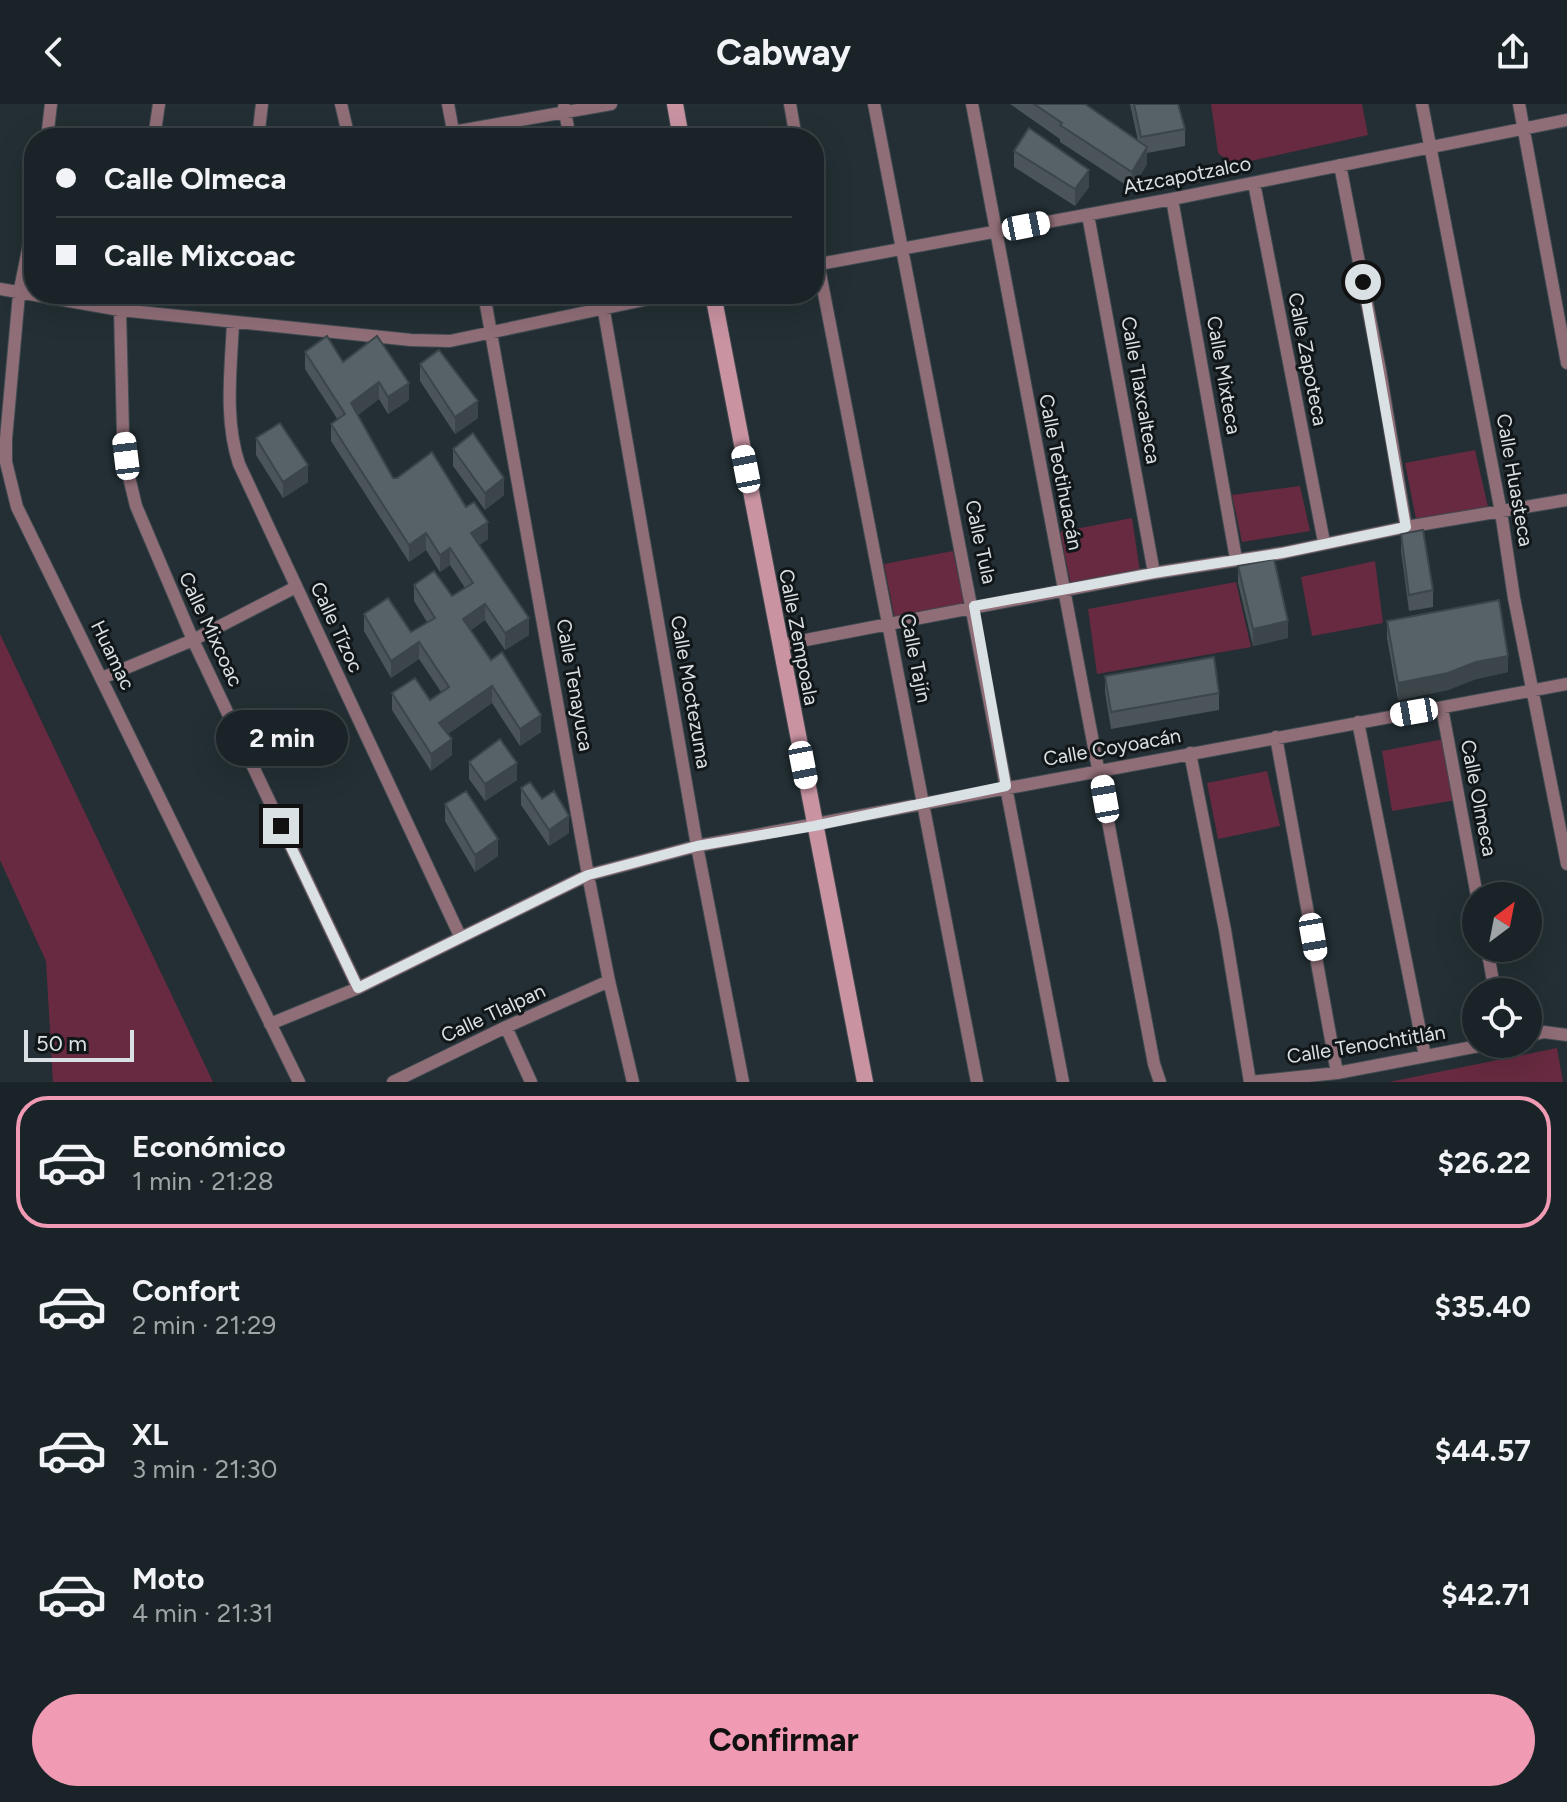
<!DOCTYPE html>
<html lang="es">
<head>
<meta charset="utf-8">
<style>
  :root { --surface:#1a2327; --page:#272f33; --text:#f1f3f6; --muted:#9fa4a7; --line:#384044; --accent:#f09ab4 }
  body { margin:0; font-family:Figtree,sans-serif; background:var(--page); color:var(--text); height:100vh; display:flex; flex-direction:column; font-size:30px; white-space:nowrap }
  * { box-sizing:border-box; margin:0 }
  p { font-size:26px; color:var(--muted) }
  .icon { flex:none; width:44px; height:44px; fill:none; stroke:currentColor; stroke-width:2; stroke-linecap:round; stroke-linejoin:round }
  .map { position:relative; height:978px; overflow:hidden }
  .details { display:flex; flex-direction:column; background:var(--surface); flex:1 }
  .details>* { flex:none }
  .hud { position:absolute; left:24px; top:24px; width:800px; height:176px; border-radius:32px; box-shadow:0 8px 32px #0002,0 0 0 2px var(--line); display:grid; align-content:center; height:176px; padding:0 32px; background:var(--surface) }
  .needle { width:52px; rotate:32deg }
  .fabs { position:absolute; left:1462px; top:778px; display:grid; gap:16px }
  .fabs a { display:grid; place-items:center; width:80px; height:80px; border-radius:50%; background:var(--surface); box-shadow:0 8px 32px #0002,0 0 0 2px var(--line); font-size:40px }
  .scale { position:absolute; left:24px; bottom:20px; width:110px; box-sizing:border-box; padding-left:8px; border:4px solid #dae1e5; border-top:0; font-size:22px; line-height:28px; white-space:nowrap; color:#dae1e5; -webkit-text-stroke:6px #111618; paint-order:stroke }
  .end { position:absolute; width:36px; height:36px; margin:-18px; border:10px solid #dae1e5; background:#111; box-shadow:0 0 0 4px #111 }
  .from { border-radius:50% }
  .bubble { position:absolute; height:56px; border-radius:28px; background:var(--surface); box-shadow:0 8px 32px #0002,0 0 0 2px var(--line); font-size:26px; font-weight:700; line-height:56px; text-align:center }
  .car { position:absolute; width:24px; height:48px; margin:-24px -12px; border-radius:10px; box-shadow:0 0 6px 2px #0007; background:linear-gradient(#fff 24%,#345 0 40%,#fff 0 76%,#345 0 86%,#fff 0) }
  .hud b { display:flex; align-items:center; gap:28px; height:76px; font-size:30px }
  .hud b+b { border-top:2px solid var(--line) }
  .hud i { width:20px; height:20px; background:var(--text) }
  ul { padding:14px 0 0; list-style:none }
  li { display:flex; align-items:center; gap:24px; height:132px; margin:0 16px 12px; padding:0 16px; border:4px solid transparent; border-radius:32px }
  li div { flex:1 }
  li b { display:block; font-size:30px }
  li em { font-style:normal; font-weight:700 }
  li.on { border-color:var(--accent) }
  li>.icon { width:72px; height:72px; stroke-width:1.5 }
  .primary-button { display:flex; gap:16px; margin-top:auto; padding:16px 32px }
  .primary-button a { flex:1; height:92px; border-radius:48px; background:var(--accent); color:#111; font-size:32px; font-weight:700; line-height:92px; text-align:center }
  header { display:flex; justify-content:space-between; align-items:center; height:104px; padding:0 32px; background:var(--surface); font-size:36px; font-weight:700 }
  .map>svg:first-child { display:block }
</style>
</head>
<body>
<header><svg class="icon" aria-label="back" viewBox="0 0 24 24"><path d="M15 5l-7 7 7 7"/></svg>Cabway<svg class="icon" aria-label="share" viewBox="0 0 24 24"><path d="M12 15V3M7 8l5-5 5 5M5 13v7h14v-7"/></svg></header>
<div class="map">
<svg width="1567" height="978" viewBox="0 0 1567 978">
  <rect width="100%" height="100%" fill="#232f34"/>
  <path fill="#682a40" d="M1211,0H1362L1368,31L1233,61L1218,49Z
    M1475,346L1488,403L1416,415L1405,359Z
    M1300,382L1310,427L1242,438L1232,391Z
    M1132,414L1140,468L1071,481L1060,428Z
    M953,447L965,503L895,515L884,460Z
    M1375,457L1383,519L1312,532L1301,473Z
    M1236,478L1251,543L1097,570L1088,505Z
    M0,530L213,978H53L46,857L0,756Z
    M1444,635L1456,696L1392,707L1382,647Z
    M1267,667L1280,722L1218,735L1207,679Z
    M1557,944L1563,978H1389Z"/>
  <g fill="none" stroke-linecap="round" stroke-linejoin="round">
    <g stroke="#404b50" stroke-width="14">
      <path id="street" d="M341,0L349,34
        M448,0L454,32
        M790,0L796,34
        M874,0L1063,978
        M972,0C1031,320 1095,640 1154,960L1160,978
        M1422,0L1501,408L1514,494L1567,760
        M1519,0L1567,259
        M564,3L570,34
        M453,28L611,0
        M47,34L51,0
        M154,34L159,0
        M258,34L262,0
        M1340,61L1380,266L1406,423
        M1254,79L1324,438
        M1172,95L1236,455
        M1088,111L1154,469
        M34,116L19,190L6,335V358L17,403L299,978
        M814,138L977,978
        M814,161L1172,95L1567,16
        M0,185L120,206L411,236L450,237L672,190
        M484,190L588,771L609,877L633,978
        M601,190L697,742L743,978
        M120,206L123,330L129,373L136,402L193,536L358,884
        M233,218C231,265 224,315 239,360L460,832
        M780,541L1154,469L1282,449L1406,423L1567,396
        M102,574L193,536L296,483
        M1442,604L1477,792
        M1358,618L1425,952
        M1276,633L1337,969
        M1190,649L1225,826L1250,978
        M1487,844L1495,888
        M270,920L358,884L588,771L697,742L1567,580
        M506,923L531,978
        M1528,932L1544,928L1567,931
        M393,978L506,923L609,877
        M1250,978L1337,969L1489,940"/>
    </g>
    <g stroke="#404b50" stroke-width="18">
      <path id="secondary" d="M675,0L681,34
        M713,190L865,978"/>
    </g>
    <use href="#street" stroke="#906e78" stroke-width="12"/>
    <use href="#secondary" stroke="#c993a2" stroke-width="16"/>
  </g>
  <path fill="#4a5459" d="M1010,0H1085L1138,37L1130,0H1178L1185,25V42L1147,49V60L1132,85L1060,38V35Z
    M1014,47L1089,83L1075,102L1014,63Z
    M305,248L343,258L409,296L388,310L379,295L358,311L393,374L466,403L488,435L479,441L529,531L505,546L485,516L471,526L541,628L520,642L492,599L448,630L452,651L431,667L392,606V589L430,596L441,588L419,555L391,574L364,527V510L411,528L427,518L414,497V481L452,492L465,484L450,461L440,468L426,446L409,458L331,337V320L338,316L305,265Z
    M420,260L478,314L455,330L420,277Z
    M256,334L308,378L283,394L256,351Z
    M453,345L504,391L485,406L453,362Z
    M1401,430L1433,486V503L1409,507L1401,447Z
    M1238,462L1288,534L1253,542L1238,479Z
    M1387,517L1508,568L1476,575L1448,586L1398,596L1387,534Z
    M1105,572L1219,589V606L1111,625L1105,588Z
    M469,658L517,676L485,697L469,675Z
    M521,684L569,729L549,742L521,701Z
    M445,700L498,752L475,768L445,717Z"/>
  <path fill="#3c4549" d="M1147,43V60L1132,85V68Z
    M1089,66V83L1075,102V85Z
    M379,278V295L351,316V299Z
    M409,279V296L388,310V293Z
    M478,297V314L455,330V313Z
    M308,361V378L283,394V378Z
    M504,374V391L485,406V389Z
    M488,418V435L471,446V429Z
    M426,429V446L409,458V441Z
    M450,444V461L440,468V451Z
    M485,500V516L463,532V515Z
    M529,514V531L505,546V529Z
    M1288,517V534L1253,542V525Z
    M419,538V555L391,574V557Z
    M1508,552V568L1476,575L1448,586L1398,596V579L1476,558Z
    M492,582V599L439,636V619Z
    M541,611V628L520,642V625Z
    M452,635V651L431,667V650Z
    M517,659V676L485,697V680Z
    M569,712V729L549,742V726Z
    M498,735V752L475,768V751Z"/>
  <path fill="#566268" stroke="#3c4549" stroke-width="2" d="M1034,0H1085L1147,43L1132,68L1060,21L1062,19Z
    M1134,0H1178L1185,25L1141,33Z
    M1029,24L1089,66L1075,85L1014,47Z
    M327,232L343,258L377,232L409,279L388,293L379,278L351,299L393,374H397L432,348L466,403L474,398L488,418L471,429L529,514L505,529L485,500L463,515L491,556L502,548L541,611L520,625L492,582L439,619L452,635L431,650L392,589L415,574L430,596L449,583L419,538L391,557L364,510L388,494L411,528L435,514L414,481L434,467L452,492L473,479L450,444L440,451L426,429L409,441L331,320L345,310L305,248Z
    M439,246L478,297L455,313L420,260Z
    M280,319L308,361L283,378L256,334Z
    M473,329L504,374L485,389L453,345Z
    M1423,426L1433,486L1409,491L1401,430Z
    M1274,455L1288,517L1253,525L1238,462Z
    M1499,496L1508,552L1476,558L1448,569L1398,579L1387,517Z
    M1214,553L1219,589L1111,608L1105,572Z
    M500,635L517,659L485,680L469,658Z
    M530,678L542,695L554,687L569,712L549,726L521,684Z
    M466,687L498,735L475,751L445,700Z"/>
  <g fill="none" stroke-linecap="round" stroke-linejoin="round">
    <path stroke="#dae1e5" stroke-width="10" d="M281,722L358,884L588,771L697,742L814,722L1006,682L974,502L1154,469L1282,449L1406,423L1363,178"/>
  </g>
  <g text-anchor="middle" stroke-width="6" stroke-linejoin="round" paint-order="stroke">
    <g font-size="20" fill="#dae1e5" stroke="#111618">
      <text transform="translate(1187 71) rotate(-11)" y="7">Atzcapotzalco</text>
      <text transform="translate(1308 255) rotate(79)" y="7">Calle Zapoteca</text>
      <text transform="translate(1224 271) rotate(80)" y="7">Calle Mixteca</text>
      <text transform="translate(1141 286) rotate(80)" y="7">Calle Tlaxcalteca</text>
      <text transform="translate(1061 368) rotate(79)" y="7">Calle Teotihuacán</text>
      <text transform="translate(1515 376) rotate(80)" y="7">Calle Huasteca</text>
      <text transform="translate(981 438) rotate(78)" y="7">Calle Tula</text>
      <text transform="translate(337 523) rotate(65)" y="7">Calle Tízoc</text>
      <text transform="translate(211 525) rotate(65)" y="7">Calle Mixcoac</text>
      <text transform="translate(799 533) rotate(79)" y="7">Calle Zempoala</text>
      <text transform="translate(113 551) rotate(64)" y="7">Huamac</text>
      <text transform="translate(916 554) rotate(79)" y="7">Calle Tajín</text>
      <text transform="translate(575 581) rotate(80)" y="7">Calle Tenayuca</text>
      <text transform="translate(691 588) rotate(80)" y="7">Calle Moctezuma</text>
      <text transform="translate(1112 643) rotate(-10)" y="7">Calle Coyoacán</text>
      <text transform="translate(1479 694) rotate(79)" y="7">Calle Olmeca</text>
      <text transform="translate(493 909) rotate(-25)" y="7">Calle Tlalpan</text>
      <text transform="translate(1366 940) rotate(-9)" y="7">Calle Tenochtitlán</text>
    </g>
  </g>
</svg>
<div class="fabs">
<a><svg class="needle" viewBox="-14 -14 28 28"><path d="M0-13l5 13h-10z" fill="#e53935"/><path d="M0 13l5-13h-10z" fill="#9fa4a7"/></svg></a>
<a><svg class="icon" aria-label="locate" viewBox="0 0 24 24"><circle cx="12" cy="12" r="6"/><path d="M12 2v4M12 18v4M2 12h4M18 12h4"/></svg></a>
</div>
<div class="scale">50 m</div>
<i class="end from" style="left:1363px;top:178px"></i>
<i class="end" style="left:281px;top:722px"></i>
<div class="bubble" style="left:216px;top:606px;width:132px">2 min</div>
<i class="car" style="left:1026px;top:122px;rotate:79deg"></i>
<i class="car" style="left:126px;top:352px;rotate:353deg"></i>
<i class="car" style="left:746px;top:365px;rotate:349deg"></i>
<i class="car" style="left:1414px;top:608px;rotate:260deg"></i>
<i class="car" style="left:803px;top:661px;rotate:169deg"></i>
<i class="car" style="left:1105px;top:695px;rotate:350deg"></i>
<i class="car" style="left:1313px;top:833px;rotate:170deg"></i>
<div class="hud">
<b><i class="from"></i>Calle Olmeca</b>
<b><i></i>Calle Mixcoac</b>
</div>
</div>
<section class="details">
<ul>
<li class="on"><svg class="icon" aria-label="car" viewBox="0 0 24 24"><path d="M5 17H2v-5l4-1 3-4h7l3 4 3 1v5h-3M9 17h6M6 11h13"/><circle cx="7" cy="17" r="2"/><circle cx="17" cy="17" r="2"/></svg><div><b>Económico</b><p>1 min · 21:28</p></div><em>$26.22</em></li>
<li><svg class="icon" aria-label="car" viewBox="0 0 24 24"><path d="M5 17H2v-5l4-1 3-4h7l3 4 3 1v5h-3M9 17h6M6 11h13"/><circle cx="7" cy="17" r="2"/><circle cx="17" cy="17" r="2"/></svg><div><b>Confort</b><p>2 min · 21:29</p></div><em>$35.40</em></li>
<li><svg class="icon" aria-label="car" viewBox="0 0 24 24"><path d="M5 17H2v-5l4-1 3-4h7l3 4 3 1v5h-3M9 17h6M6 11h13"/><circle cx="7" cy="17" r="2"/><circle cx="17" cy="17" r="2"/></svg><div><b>XL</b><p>3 min · 21:30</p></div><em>$44.57</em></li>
<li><svg class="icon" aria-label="car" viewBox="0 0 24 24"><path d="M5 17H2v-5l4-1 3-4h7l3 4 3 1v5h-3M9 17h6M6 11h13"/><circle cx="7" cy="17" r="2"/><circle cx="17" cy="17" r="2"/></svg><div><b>Moto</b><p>4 min · 21:31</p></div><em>$42.71</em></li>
</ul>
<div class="primary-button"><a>Confirmar</a></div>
</section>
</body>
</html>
